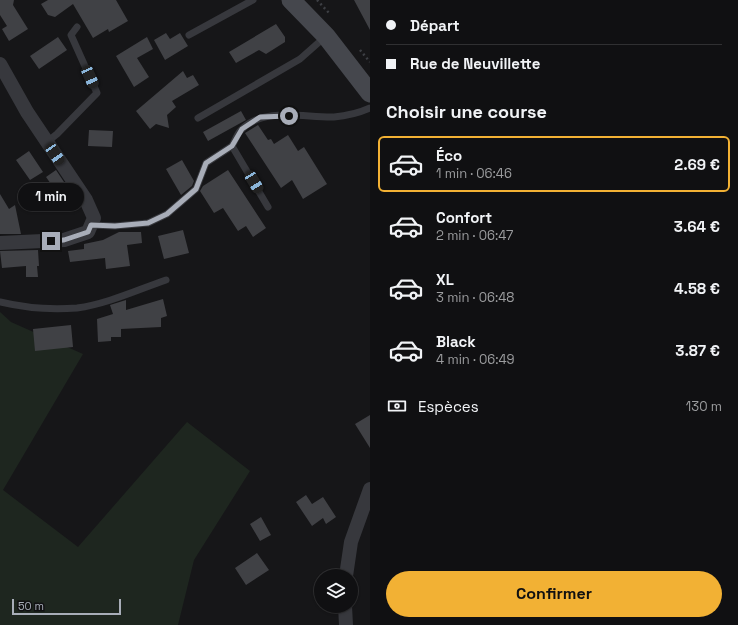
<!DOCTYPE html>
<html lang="fr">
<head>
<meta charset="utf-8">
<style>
  :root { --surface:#101012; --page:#19191b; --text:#f1f3f6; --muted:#9c9d9f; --line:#303032; --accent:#f2b134 }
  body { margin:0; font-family:"Space Grotesk",sans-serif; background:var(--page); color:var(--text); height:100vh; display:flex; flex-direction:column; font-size:15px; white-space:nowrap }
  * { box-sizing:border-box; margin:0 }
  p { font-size:13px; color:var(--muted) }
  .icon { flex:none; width:22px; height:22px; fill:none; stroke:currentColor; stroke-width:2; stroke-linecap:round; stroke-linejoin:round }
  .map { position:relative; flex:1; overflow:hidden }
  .panel { display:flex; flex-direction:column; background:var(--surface); width:368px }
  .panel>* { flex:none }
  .hud { display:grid; align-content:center; height:88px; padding:0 16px; background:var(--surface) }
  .buttons { position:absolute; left:314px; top:569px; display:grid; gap:8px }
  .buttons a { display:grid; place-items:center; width:44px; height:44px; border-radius:50%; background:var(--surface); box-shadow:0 1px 3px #0004,0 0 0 1px var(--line); font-size:20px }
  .scale { position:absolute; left:12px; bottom:10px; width:109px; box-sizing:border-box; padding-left:4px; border:2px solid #a8adb8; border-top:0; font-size:11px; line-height:14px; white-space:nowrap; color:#a8adb8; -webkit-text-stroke:3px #111113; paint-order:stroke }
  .end { position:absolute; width:18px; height:18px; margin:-9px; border:5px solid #a8adb8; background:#111; box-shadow:0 0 0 2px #111 }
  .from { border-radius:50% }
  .bubble { position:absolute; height:28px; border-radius:14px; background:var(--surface); box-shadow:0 1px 3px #0004,0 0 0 1px var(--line); font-size:13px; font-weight:600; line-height:28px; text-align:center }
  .car { position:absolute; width:12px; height:24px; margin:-12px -6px; border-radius:5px; box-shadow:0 0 3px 1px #0007; background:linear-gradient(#222 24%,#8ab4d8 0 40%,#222 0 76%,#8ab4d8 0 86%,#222 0) }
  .hud b { display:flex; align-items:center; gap:14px; height:38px; font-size:15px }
  .hud b+b { border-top:1px solid var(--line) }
  .hud i { width:10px; height:10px; background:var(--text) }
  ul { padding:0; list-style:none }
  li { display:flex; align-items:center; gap:12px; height:56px; margin:0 8px 6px; padding:0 8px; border:2px solid transparent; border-radius:6px }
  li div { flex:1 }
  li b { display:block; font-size:15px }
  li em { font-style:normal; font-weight:600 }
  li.selected { border-color:var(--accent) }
  li>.icon { width:36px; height:36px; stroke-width:1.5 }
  h2 { padding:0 16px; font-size:18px; line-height:48px }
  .pay { display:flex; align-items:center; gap:10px; height:44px; padding:0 16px; font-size:15px }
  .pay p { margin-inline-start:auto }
  .cta { display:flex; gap:8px; margin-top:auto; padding:8px 16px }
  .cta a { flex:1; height:46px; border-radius:24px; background:var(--accent); color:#111; font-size:16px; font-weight:600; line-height:46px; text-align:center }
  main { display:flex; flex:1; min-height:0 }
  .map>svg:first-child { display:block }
</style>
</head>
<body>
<main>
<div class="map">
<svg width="370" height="625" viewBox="0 0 370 625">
  <rect width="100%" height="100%" fill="#161618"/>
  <path fill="#1e261f" d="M0,312L11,322L83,354L3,490L78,547L187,422L250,471L194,560L178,625H0Z"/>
  <path fill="#404145" d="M0,0H14L13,5L28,29L9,41L2,29L7,26L0,15Z
    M48,0H116L128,21L109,32L108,29L93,38L73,4L55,17L48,15L41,4Z
    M354,0H370V30Z
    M276,24L285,37V42L266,54L259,50L236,63L229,52Z
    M166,33L170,39L180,33L188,46L165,60L154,40Z
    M58,37L67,50L39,69L30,56Z
    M147,37L153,49L137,58L149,77L134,87L116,56Z
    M183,71L187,78L193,75L199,85L172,101L176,107L167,115L169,128L156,124L150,129L136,111Z
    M241,111L246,120L208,141L203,132Z
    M258,125L268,140L271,139L274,144L288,135L298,151L304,147L327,184L303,199L292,180L281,188L245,133Z
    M89,130L113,131L112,147L88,146Z
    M29,151L43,172L30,180L16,160Z
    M182,160L194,181L192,186L181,195L166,169Z
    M56,170L72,194L63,201L46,177Z
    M228,170L266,228L253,237L246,226L238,231L223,208L214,213L200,191L203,186Z
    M0,194L9,209L15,205L21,234H0Z
    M183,230L189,253L164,259L158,236Z
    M119,232H141L142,243L127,245L130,266L106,269L105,258L70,262L68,251L84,249V244L103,240Z
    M38,250L39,266H37L38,277H26V266L2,268L0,251Z
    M163,299L167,316L161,318V327L121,329V337H111V341L98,342L97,319L113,314L110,305L126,300V310Z
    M71,325L73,347L35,351L33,329Z
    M370,415V448L355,424Z
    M306,495L312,504L323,497L336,517L326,524L323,518L312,526L296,502Z
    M261,517L271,535L260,541L250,524Z
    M257,553L269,570L246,585L235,568Z"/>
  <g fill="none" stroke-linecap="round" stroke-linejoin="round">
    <path stroke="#3d3f44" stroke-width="2.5" stroke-dasharray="2 3" stroke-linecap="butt" d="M317,0L329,13
      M360,50L370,62"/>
    <path stroke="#37383d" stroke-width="7" d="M189,35L253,0
      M198,118L300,59L326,36
      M47,142L57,134L97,93L71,35L77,27
      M232,146C235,141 237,134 241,130C264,106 305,118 334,117C346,116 359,113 370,108
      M91,225L115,226L148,223L167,214L196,189L206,163L232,146L268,207
      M0,302C25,308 52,310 77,308C107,304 137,290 166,280"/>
    <path stroke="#37383d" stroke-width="14" d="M0,64L27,112L86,200L94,218L88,232L64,240L0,243
      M346,576L351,542L370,489
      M345,606L346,625"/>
    <path stroke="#45474d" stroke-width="19" d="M291,0L326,36L370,93"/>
  </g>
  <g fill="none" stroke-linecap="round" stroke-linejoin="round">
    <path stroke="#a8adb8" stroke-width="5" d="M51,241L64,240L88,232L91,225L115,226L148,223L167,214L196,189L206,163L232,146L242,129L260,117L289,116"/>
  </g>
</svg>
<div class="buttons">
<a><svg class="icon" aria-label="layers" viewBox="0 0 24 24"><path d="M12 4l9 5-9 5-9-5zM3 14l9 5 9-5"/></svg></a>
</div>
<div class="scale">50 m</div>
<i class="end from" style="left:289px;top:116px"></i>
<i class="end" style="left:51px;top:241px"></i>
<div class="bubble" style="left:18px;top:183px;width:66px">1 min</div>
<i class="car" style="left:90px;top:77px;rotate:156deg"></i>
<i class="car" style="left:55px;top:154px;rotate:146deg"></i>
<i class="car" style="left:254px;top:182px;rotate:149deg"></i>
</div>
<section class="panel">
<div class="hud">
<b><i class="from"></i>Départ</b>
<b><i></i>Rue de Neuvillette</b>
</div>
<h2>Choisir une course</h2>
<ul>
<li class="selected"><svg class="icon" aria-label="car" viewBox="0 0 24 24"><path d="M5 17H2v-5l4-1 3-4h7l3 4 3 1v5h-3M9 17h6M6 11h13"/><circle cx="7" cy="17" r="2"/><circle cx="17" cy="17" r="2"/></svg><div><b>Éco</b><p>1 min · 06:46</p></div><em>2.69 €</em></li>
<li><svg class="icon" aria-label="car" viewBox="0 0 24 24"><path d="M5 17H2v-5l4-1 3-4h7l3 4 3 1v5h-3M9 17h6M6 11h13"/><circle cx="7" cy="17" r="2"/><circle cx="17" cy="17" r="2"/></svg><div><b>Confort</b><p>2 min · 06:47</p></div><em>3.64 €</em></li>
<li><svg class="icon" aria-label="car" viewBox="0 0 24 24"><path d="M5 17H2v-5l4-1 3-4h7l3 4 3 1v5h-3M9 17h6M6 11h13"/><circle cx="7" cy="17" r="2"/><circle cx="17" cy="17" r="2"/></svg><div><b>XL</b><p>3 min · 06:48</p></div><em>4.58 €</em></li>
<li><svg class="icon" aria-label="car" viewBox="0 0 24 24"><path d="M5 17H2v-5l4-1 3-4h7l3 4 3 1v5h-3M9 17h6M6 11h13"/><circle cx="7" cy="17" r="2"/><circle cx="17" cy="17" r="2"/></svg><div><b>Black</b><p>4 min · 06:49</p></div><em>3.87 €</em></li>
</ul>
<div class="pay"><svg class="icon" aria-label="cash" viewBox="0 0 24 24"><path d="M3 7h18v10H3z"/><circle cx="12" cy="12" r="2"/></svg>Espèces<p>130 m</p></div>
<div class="cta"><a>Confirmer</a></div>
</section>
</main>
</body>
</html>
